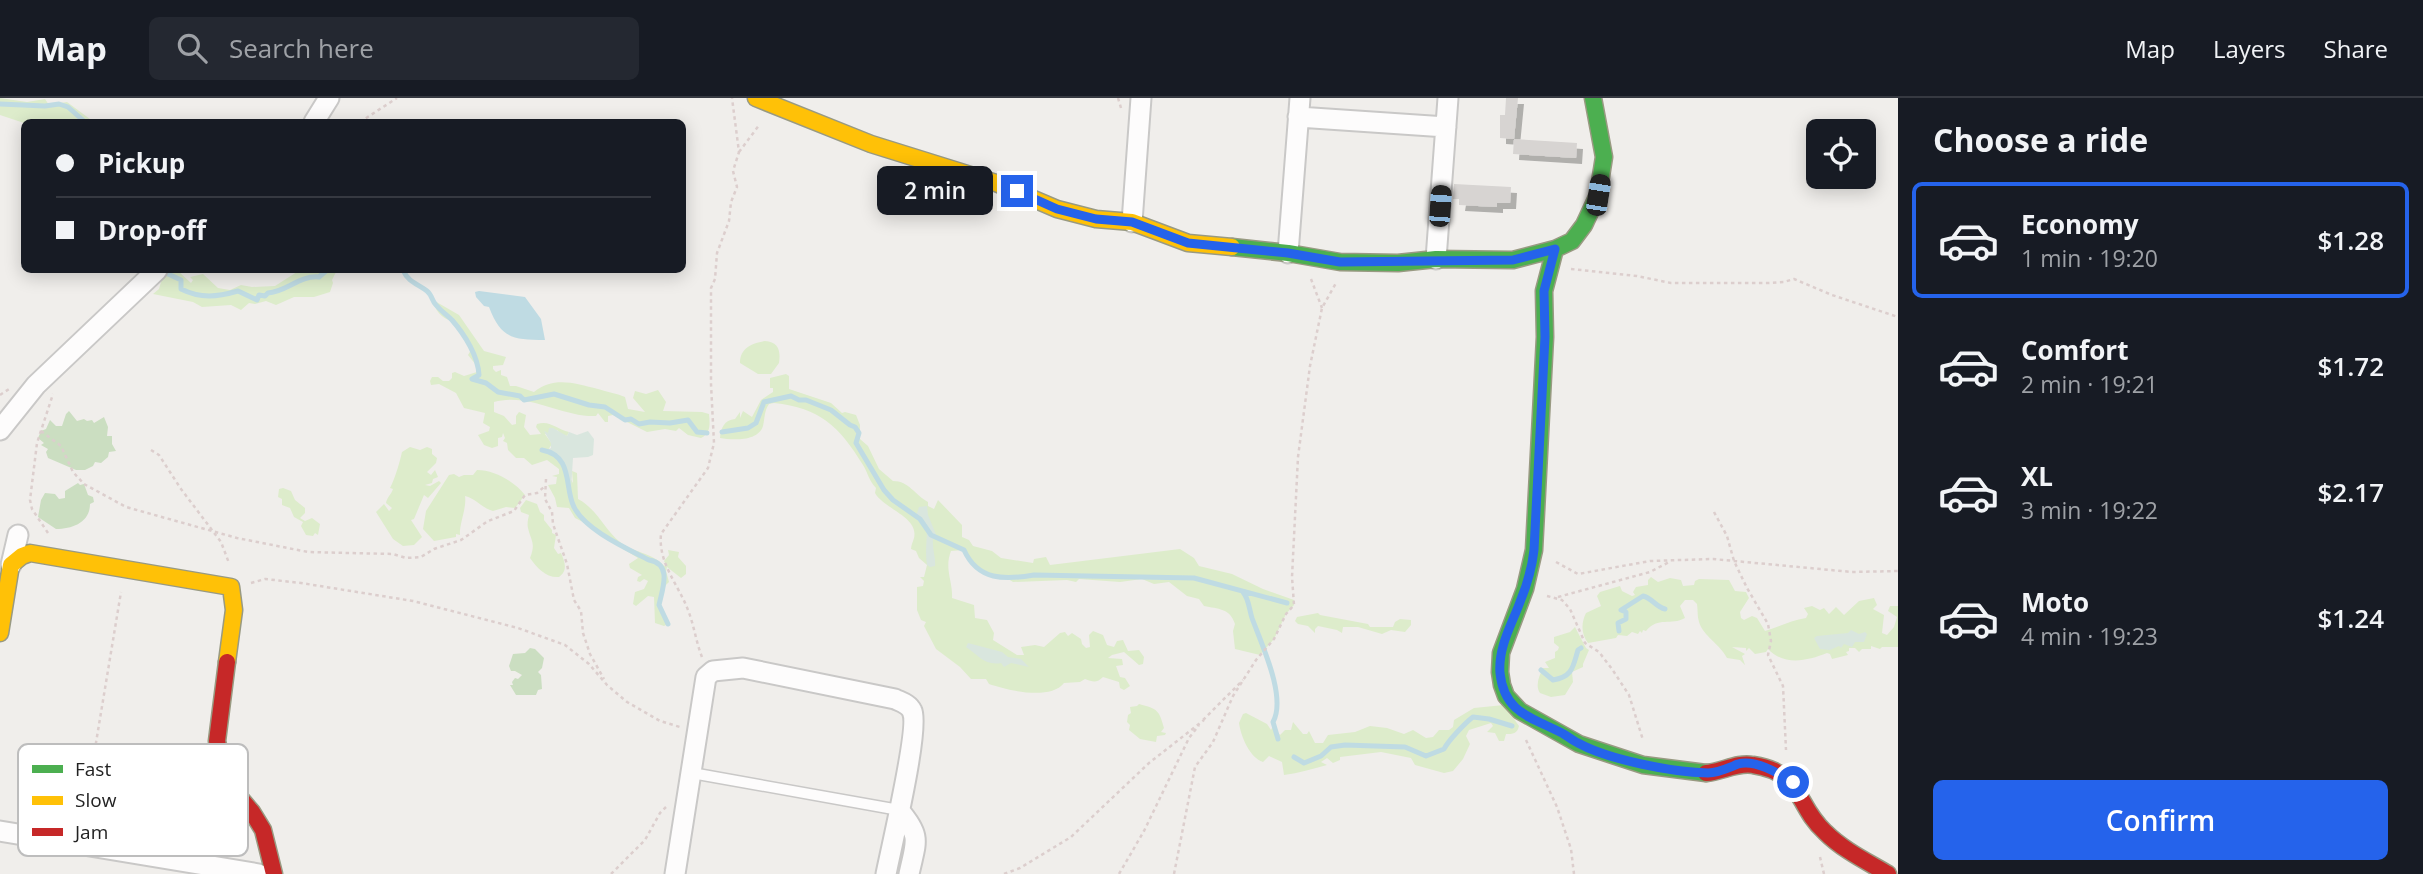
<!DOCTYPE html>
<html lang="en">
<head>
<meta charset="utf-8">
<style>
  :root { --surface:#171b24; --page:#242831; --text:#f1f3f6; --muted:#9ea1a6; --line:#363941; --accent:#2563eb }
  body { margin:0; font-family:"Open Sans",sans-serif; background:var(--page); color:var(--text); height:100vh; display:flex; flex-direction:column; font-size:26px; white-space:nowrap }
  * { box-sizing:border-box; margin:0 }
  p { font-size:23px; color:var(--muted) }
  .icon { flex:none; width:38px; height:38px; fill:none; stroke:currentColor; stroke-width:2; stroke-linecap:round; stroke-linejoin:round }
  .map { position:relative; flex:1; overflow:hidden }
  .drawer { display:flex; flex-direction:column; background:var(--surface); width:525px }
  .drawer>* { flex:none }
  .guide { position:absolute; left:21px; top:21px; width:665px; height:154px; border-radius:10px; box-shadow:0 4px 18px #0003; display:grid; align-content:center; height:154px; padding:0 35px; background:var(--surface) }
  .controls { position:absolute; left:1806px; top:21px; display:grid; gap:14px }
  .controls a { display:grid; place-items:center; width:70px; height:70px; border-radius:10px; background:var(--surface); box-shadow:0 4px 18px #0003; font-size:35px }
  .end { position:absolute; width:32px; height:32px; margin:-16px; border:9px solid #2563eb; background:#fff; box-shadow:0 0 0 4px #fff }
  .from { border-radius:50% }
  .bubble { position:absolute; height:49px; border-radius:10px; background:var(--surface); box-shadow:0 4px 18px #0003; font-size:23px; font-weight:600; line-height:49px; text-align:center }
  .car { position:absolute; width:21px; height:42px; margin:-21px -10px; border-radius:9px; box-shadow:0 0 5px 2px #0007; background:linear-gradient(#222 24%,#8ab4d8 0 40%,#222 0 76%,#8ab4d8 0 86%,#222 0) }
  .guide b { display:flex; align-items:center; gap:24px; height:66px; font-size:26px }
  .guide b+b { border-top:2px solid var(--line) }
  .guide i { width:18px; height:18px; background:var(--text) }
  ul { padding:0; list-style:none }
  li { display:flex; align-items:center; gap:21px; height:116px; margin:0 14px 10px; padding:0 21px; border:4px solid transparent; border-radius:10px }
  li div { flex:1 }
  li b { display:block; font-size:26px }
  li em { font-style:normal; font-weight:600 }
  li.current { border-color:var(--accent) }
  li>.icon { width:63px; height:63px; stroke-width:1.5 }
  h2 { padding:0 35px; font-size:32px; line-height:84px }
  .action { display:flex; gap:14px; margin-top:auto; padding:14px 35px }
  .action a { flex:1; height:80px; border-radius:10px; background:var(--accent); color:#fff; font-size:28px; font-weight:600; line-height:80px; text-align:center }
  header { display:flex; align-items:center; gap:42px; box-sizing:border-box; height:98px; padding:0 35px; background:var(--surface); border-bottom:2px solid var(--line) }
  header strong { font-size:33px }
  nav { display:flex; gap:38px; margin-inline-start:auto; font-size:24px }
  .search { width:490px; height:63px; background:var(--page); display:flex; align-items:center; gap:18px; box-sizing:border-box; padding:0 24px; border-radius:10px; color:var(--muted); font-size:26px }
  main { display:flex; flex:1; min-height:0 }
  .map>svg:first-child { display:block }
</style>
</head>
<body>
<header>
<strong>Map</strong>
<div class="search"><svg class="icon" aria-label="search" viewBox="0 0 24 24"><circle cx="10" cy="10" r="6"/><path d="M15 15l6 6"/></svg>Search here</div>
<nav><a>Map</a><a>Layers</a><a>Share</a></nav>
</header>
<main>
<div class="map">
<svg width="1898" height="776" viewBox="0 0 1898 776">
  <defs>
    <filter id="shadow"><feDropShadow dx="6" dy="6" stdDeviation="0" flood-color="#0004"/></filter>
  </defs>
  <rect width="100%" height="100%" fill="#f0eeeb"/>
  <path fill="#ddeccb" d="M0,0L27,4L45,1L49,7L67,4L94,24L24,25L0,17Z
    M171,172H177L191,185L193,182L190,179L203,176L218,190L230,192L241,187L252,189L275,188L300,172H337L332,182L333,185L330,194L314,199H294L276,207L266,203L255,206L249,205L241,212L231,207L202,209L193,204L153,196L159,191L161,184L158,181Z
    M433,202L459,217L484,253L506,259L503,267L493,268V271L496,274L501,272V277L507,279L510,288H516L534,294C553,278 575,285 598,291C607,294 616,295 625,299L628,311L645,314L633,300L635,293L646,296L658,292L666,304L663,313L702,314L709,316C710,326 711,335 701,340L688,337L679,330L676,333L665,331L647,334L613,317L608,318V324H605L598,315L596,318C561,319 529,294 494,304V314L504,318L512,327L516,326V318L519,314L526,317L524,329L530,337L541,336L536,329L537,326C551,322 557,332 569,334L567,338L561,336L557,332L545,336L552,346L548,352L562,366L573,385L572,373L577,375L578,401C597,411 604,431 620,444C633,455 652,454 664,468L666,467L664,463L669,457L668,452L679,454L678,459L686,468V476L681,480L667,469L666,473L669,484C653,498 662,509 668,526L664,528L655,525L654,499L648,498L636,508L633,506L635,494L644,491L648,483L644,481L640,484L637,483L638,479L642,477L630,470L629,466L638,460L605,440L591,428L575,420L569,410L557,409L555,400L548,387L556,386L557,379L552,378L559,376V371L547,362L532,367L524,360H516L508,352L507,345L503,343L505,340L503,335L502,339L498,340V348L492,350L484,347L478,337L489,333L490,329L483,325L485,315L464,310L456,295L439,286L431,287L430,283L432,279H438L443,283H449L452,280V275L455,274L464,278L477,274L476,267L468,257L471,252L453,223C441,221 435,212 433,202Z
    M765,243C778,244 781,252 779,265L771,276H758L740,265C740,250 752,245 765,243Z
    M786,276L789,278V291L831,305L842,315L845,314L856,317L860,327V341L868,348L879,371L893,383C909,383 915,397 928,404V408L934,411L938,402L962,427V439L969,442L973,448L992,453L1001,460L1033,465L1034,461L1046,459L1050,467L1180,451L1194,460L1199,468L1232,476L1263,491L1294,502V507L1286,516L1274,541L1260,557L1235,551L1233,533L1235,526C1230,510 1218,511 1204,508L1199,501L1187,498L1169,484L1154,486L1142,481L1120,484L1079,481L1076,484L1067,482L1013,484C1008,480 1004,481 997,479C981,475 970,466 963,452L951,453C944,471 953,483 952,500L974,507L975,520L987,522L994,535L993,542L1017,557H1024L1021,549L1035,547L1044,549L1060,535L1065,534L1068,538L1072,535L1081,541L1082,546L1086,550L1090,549L1089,537L1093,533L1103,537L1107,547L1114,549L1117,543L1123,542L1128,553L1139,552L1144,559L1143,566L1139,567L1124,554L1112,557L1108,560L1122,561L1123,567L1116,568L1120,579L1125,580L1130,588L1124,592L1120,590L1119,584L1103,579C1097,585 1093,584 1085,581L1080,584L1064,585C1050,603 1007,592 989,586L986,581H971L960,569L936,551L924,528L926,524L921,522L917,512V489L923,488L924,483L920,479H924L927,467L919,460L916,453L911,451C911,447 913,444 914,440C919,419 884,411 875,395L876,390C869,383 868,375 863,367C839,328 820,310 774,305L769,306C764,313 765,320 763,328C758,344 732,342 720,340C721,330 724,322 735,321L740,314V320L743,313L752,319L761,302L773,294V290H770V280Z
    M410,349L420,352L427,349L432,351V356L437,360L436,365L427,374L431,377L435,372L438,379L433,381L432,385L425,387L430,388L439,383L441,385L428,400L424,397L414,421L411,422L422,439L414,447L403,448L393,441L376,414L384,406L389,413L392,410L386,405C387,399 391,397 393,391L390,390C395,381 400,363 402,354Z
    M477,372C495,372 515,384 525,397L515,410L506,409L493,413C482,410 475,400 465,398C467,410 459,426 460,437L456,436V439L434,443L423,431L426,413L449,377L454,376L459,379L464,377H473Z
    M283,390L291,393L295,402L305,410V415L300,420L305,423L312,420L320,426L318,437L315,435L313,438L306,437L301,428L303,424L294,419L290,410L282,407V401L278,399L279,391Z
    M526,402L537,406L540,414L544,417V422L552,432V435L556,437L554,450L558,456L561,455C565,464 568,473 559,479C546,480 537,470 530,460C536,445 531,443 528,430C527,426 528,421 529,417L521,414L520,410Z
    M1651,479L1658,484L1670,480L1681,482L1683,488L1694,487L1695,483L1699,481L1729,482L1735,493L1746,494L1749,500L1740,514L1741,520L1744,522L1752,518L1757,520L1765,533C1779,529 1791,522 1806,520L1808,516L1804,510L1812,508L1820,512L1824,510L1829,516L1836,509L1844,517L1859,503L1874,500L1877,507L1873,511L1884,517L1882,535L1887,537L1894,529L1897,519L1888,513L1890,508H1898V549H1882L1880,551L1871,548V551H1862L1859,554L1855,550H1849V553L1846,554L1848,557L1832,561L1830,556L1827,555C1807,563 1784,568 1768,551L1766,554L1755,556L1749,550L1746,553V550L1732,549L1745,556L1742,558L1745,567L1740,562L1727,560C1720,546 1703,538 1699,524C1697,518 1698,512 1697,506L1693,502H1685L1680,508L1685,520C1671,528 1658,518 1646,533L1643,532L1642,535L1640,533L1638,536L1632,534L1627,538L1618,537L1616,540L1588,545C1581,536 1581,525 1586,515L1601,508L1597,498L1600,494L1620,488L1622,493L1632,498L1635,497L1633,494L1636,489L1648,487V482Z
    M1318,515L1320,517L1368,526L1370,529H1393L1395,524L1400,521L1411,522V527L1405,534L1391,532L1382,536L1358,529H1343L1342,535L1337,532L1318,528L1315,531V535L1308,528L1298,526L1295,523L1297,519Z
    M1575,529L1586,550L1589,552L1583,566V569L1572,574L1573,584L1565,597L1551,599L1540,595C1535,588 1539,578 1543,570H1549L1545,564L1555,560V554L1558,552L1559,549L1554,545V539L1570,534Z
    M1139,606C1158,611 1159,612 1164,630L1161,634L1166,635L1165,637L1157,638L1156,644L1140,641L1129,632L1130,627L1127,624L1128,617L1131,615L1130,609L1137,608Z
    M1504,607L1519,628C1517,636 1513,636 1506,636L1504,643H1499L1495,635L1487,634L1493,628L1491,625L1469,632L1466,638L1470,646L1463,661L1453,673L1444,675L1415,667L1411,660L1381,654L1340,659V662L1333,665L1327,660L1321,664L1327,667C1312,671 1299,675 1284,677L1282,664L1269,658L1263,664C1250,660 1241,639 1239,625L1243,616L1246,615L1267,626L1271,632L1273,628L1280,637L1285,632H1291L1293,624L1303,636H1307L1309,633L1315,645H1323L1328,637L1355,634L1370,628L1387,630L1404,636L1413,632L1426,640L1433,639L1439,632H1449L1453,629L1454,622L1474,610Z"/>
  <path fill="#cbdec1" d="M69,313L77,323L84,321L87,323L92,322L94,325L104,319L108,329L107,338H112V346L116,353L109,354L108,359L101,365L95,364L93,368L85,372H76L48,360L46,354L48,351L41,347L44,345L38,340L41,333L46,331L50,322L56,328H62L66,316Z
    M78,385L80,387L84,386L88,397L93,399L94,404L90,406C90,424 73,431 56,431L38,419L41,402L45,395L55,396L59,401L65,400V393Z
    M530,550L535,551L544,560L542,570L538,574L541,577L542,591L538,592L536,597H516L510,587H513L512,584L515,580L518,581L522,577L515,573H511L509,568L513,556L525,555Z"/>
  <path fill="#d9e6de" d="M549,330H553L567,338L569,334L577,337L588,333L594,341L593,357L588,359L573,360L571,391C567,376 562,356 544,353L551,350V345L544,333L548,335Z
    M927,408L928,417L937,439L933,441C932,451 936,460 935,468L930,469L927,467C925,453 927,442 927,429L916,418L919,409Z
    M1851,532L1859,536L1865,534L1867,536L1864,544H1855L1852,549L1844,546L1841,550L1839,548L1830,552L1820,551L1814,540L1817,538L1848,535Z
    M968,545L1002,554L1008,559L1021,561L1029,569L1011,565L1004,569L1001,565C985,568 978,557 966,549Z"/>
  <path fill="#bfdbe3" d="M479,193L525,199L541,221L545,242C512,242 501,240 489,209L484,208L476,199L475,194Z"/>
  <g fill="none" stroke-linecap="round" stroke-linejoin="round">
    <path stroke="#bfdbe3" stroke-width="5" d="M0,6L45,8L59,6L68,9L85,24
      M403,172C408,184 418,186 427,193C432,197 432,203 436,207C441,213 447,217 452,222C465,237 478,258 479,277L472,281L486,285L498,294L520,298L524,302L554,296L589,307L605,309L625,322L631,321L639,326L650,324L670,325L688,322L697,334L707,335
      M166,175L181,182V191C201,201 217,199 238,193L257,202L259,197L265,198L268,195C286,194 300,177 319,179L327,172
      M722,334L748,330L756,325L764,304L791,298L799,302H806L831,312L850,327L855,329L859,335L856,345L884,392L893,402L920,421L931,437L964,452C978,483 1005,482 1034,477L1194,480L1287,505
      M542,352C574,358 564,390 574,409C585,432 628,451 649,462C673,466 662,492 659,507L668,526
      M1243,494C1249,501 1249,511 1252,520C1261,545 1287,599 1273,624L1278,641
      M1619,533L1618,525L1626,521V514L1621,512L1643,498C1652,500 1656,509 1665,511
      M1541,572L1553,582C1573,579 1573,568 1578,552L1581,550
      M1294,659L1304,665L1321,658L1331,649L1345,647L1405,649L1426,658L1444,651C1448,643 1465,625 1473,619L1489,621L1512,628"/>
  </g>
  <path fill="#d7d4d2" filter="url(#shadow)" d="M1506,0H1518L1514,41L1577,45L1576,60L1513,56L1514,41L1500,40V17H1505Z
    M1454,86L1511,89L1510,105H1497V109L1459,107L1460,101H1453Z"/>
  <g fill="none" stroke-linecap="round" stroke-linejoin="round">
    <g stroke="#c9c8c7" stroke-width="13">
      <path id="lane" d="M692,675L899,712"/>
    </g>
    <g stroke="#c9c8c7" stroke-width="23">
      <path id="street" d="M1298,19L1446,29
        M314,24L329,0
        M1132,124L1141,0
        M1288,155L1300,0
        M1436,161L1448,0
        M0,332L36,287L157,172
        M11,467L18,437
        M899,712C922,739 916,743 909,776
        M0,733L259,776
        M675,776L706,579L713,573L743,570L895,601C901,604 909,606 912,613C920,629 891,751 886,776"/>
    </g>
    <g stroke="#999a82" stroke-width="19">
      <path id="fast" d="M1232,149L1288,155L1340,164L1398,165L1436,161L1513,162L1555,151L1572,143L1584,127L1598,97L1604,59L1593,0
        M1555,151L1544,193L1545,239L1534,452L1525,491L1501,555L1500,574L1502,587L1506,598L1520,613L1579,646L1643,667L1706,675"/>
    </g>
    <g stroke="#999a82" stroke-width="19">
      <path id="slow" d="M756,0L871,46L996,85L1057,111L1096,121L1132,124L1188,145L1232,149
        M0,535L11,467L22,458L30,455L231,489L234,512L227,564"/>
    </g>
    <g stroke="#999a82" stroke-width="19">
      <path id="jam" d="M227,564L217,643L225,682L252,714L263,732L274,776
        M1706,675C1722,674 1737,664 1753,667C1803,674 1795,707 1825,734C1843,752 1866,763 1888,776"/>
    </g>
    <path stroke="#dccecd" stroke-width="2.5" stroke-dasharray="3.5 3.5" stroke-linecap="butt" d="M1118,0L1121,10
      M360,24L397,0
      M739,54L760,26
      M1571,171L1637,178L1671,185H1768L1784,184L1794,181L1832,197L1898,219
      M1311,181L1322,210
      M0,297L9,291
      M41,333L61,348L73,374L84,386L126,409L237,440L308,454L393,456L406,460L421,459L434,451L461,442L488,423L514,413L525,397L537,395L544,389
      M151,352L159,357L181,391L221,444L229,465
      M546,381L545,401L552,414L553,426L567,466L574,502L581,513L583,535L590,556L604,581
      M1714,414L1727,438L1734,463L1747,490L1768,526L1771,543L1768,557L1783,588L1786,652
      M48,435L32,411L30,402L37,345L53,296
      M1556,464L1578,476L1650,463L1713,461L1852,474L1898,473
      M251,485L265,481L301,485L413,503L518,530L565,547L589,566L607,587L627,604L660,623L680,629
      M1547,498L1562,502L1570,511L1585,545L1599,554L1612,571L1629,597L1643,642
      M1558,499L1650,474L1671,463
      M702,559C696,544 694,527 688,512C678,486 658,465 661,436L708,370L714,345L711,286V190L715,181L717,155L729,123L731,104L737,89L733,73L739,54L732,0
      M1203,622L1243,582
      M1526,642L1557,709L1571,751L1574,776
      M82,729L121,494
      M1820,759L1824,776
      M611,776L645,742L660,715L666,709
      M1004,776L1020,770L1071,739L1149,665L1204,622
      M1119,776L1144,733L1189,640L1199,627
      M1174,776L1195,669L1213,644L1233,598L1256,562L1274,541L1286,516L1294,507L1292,479L1298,359L1310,268L1322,210L1336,185"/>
    <use href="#lane" stroke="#fdfcfc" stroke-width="10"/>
    <use href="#street" stroke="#fdfcfc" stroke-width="19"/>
    <use href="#fast" stroke="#4caf50" stroke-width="16"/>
    <use href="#slow" stroke="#ffc107" stroke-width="16"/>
    <use href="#jam" stroke="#c62828" stroke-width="16"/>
  </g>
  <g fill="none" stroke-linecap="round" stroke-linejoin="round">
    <path stroke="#2563eb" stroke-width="9" d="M1017,93L1057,111L1096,121L1132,124L1188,145L1288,155L1340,164L1513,162L1555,151L1544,193L1545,239L1534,452C1532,470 1527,487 1520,504C1512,526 1498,549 1500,575C1504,614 1530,619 1560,634C1566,637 1572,642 1578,645C1609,662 1672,674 1708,675C1718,675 1728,670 1738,666C1755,661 1778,675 1793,684"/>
  </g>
  <rect x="18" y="646" width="230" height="112" rx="10" fill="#fff" stroke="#bdbdbd" stroke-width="2"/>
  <rect x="32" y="667" width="31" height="8" fill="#4caf50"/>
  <rect x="32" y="698" width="31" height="9" fill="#ffc107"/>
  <rect x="32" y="730" width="31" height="8" fill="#c62828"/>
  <g font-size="19" fill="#222">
    <text x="75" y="678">Fast</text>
    <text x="75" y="709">Slow</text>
    <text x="75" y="741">Jam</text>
  </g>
</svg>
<div class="controls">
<a><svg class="icon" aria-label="locate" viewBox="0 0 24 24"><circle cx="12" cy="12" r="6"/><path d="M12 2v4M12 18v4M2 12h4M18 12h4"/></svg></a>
</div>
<i class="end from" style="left:1793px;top:684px"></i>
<i class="end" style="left:1017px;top:93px"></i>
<div class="bubble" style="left:877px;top:68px;width:116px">2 min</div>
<i class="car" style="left:1598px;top:97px;rotate:9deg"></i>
<i class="car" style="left:1440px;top:108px;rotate:4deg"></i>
<div class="guide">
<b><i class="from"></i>Pickup</b>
<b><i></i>Drop-off</b>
</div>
</div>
<section class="drawer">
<h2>Choose a ride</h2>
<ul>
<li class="current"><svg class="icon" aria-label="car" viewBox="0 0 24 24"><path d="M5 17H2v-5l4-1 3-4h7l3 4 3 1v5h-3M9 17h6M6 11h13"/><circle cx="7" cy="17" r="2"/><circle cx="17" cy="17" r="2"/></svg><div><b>Economy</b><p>1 min · 19:20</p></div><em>$1.28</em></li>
<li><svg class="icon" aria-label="car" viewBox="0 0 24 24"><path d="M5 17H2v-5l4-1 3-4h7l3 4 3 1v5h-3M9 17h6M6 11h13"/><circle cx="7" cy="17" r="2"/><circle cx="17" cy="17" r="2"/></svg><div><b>Comfort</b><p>2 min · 19:21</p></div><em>$1.72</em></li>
<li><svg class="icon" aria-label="car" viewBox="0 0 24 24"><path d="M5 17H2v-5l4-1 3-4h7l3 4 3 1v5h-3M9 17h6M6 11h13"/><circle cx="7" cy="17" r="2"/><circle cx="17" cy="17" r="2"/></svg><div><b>XL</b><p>3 min · 19:22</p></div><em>$2.17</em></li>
<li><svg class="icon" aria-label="car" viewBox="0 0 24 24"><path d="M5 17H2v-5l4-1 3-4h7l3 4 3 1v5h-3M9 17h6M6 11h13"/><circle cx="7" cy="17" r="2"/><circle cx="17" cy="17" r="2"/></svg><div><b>Moto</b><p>4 min · 19:23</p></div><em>$1.24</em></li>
</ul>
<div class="action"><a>Confirm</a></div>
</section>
</main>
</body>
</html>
